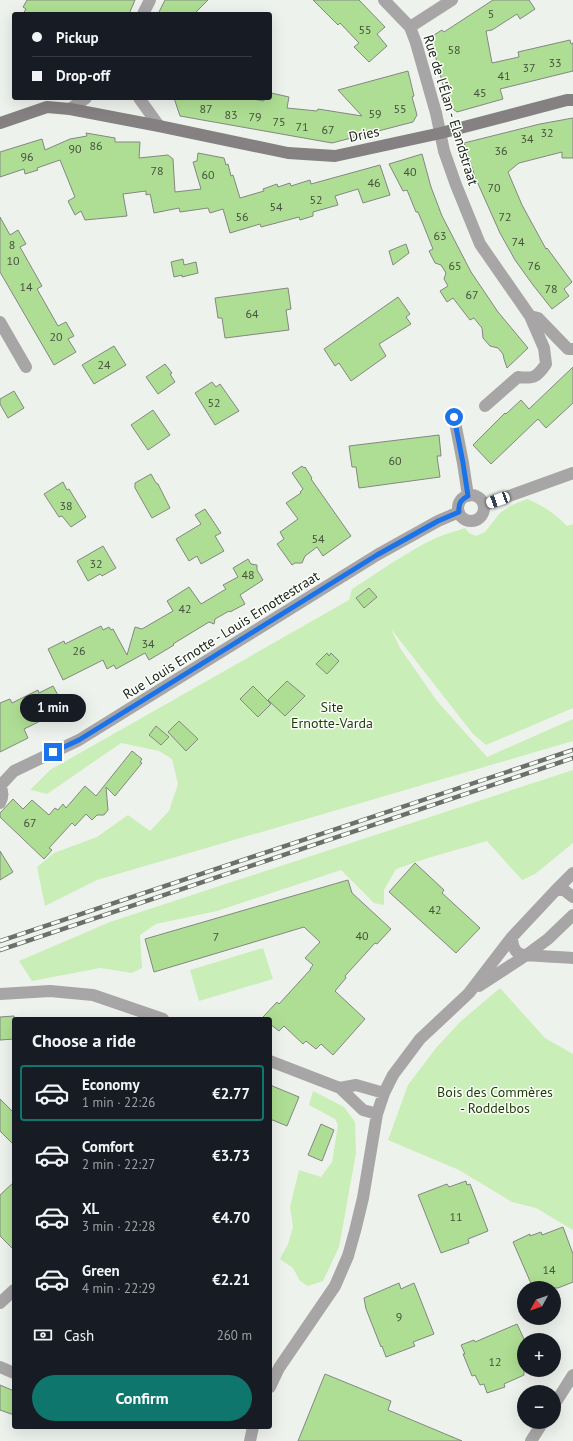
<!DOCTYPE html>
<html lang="en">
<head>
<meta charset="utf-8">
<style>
  :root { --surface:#171b24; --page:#20242c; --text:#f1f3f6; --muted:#9ea1a6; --line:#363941; --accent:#0f766e }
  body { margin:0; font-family:"PT Sans",sans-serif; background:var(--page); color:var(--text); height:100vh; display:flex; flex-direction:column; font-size:15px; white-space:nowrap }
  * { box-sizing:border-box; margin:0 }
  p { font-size:13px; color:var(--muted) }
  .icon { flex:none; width:22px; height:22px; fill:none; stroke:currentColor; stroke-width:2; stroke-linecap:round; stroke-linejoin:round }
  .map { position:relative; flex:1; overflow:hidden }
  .panel { position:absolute; left:12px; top:1017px; width:260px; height:412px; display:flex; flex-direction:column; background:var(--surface); border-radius:4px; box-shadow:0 4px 16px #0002 }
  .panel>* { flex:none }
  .guide { position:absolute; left:12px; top:12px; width:260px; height:88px; border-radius:4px; box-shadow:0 4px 16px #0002; display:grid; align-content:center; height:88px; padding:0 20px; background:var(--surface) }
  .needle { width:26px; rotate:230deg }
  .tools { position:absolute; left:517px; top:1281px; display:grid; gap:8px }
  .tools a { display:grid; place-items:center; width:44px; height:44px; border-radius:50%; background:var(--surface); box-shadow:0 4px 16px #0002; font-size:20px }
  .end { position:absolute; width:18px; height:18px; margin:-9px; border:5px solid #1a73e8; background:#fff; box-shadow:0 0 0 2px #fff }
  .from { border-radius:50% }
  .bubble { position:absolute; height:28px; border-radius:14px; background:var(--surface); box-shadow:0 4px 16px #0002; font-size:13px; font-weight:700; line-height:28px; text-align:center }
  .car { position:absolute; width:12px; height:24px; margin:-12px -6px; border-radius:5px; box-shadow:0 0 3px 1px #0007; background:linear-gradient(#fff 24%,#345 0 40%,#fff 0 76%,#345 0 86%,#fff 0) }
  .guide b { display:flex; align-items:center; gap:14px; height:38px; font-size:15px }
  .guide b+b { border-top:1px solid var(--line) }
  .guide i { width:10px; height:10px; background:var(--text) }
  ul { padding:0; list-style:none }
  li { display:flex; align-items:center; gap:12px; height:56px; margin:0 8px 6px; padding:0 12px; border:2px solid transparent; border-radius:4px }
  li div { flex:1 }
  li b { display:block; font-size:15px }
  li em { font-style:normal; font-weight:700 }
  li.on { border-color:var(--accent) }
  li>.icon { width:36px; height:36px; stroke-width:1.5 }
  h2 { padding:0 20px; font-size:18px; line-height:48px }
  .pay { display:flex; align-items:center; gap:10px; height:44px; padding:0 20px; font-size:15px }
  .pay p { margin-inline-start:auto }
  .action { display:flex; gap:8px; margin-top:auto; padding:8px 20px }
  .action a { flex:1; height:46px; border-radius:24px; background:var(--accent); color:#fff; font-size:16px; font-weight:700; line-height:46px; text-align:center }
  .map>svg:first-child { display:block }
</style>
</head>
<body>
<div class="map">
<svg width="573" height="1441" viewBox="0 0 573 1441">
  <rect width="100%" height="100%" fill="#eef2ec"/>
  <path fill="#caeeb7" d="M527,499C544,506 554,513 567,526L573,524V708L486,745L473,734L391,629L400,648L437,701L487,757L573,719V741L97,880L45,906L37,867L54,853L97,837L128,815L150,831L169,811L178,784L172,759L159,751L121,743L47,794L31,790V789L50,770L349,600L352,589C379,572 409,550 438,537C446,534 456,531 465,528L469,533L476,536L485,532L500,513L510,506Z
    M573,770V843L535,874L522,880L487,841L428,858L396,869L384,890V905L374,903L341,870L217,911L156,924L140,935L142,968L132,973L100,968L32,981L19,961L110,922Z
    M263,948L273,979L199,1001L190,970Z
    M500,988L545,1038L573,1054V1230L536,1208L512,1202L459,1170L388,1140L408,1085L436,1048L460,1022Z
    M313,1091L344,1107L355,1122L356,1153L339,1247L323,1281L308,1286L300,1281L293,1268L280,1259L288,1244L293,1227L290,1207L299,1170L321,1177L332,1162L338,1125L335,1119L309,1105Z"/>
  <path fill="#aede93" stroke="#848782" d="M27,0H135L129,14H23L26,9L23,7Z
    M165,0H208L194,14H158Z
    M313,0H359L385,27L377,34L387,46L369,62L354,47L359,43L340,23L338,25Z
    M493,0H529L535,9L520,19L517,14L492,30L486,31L492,63L519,57L518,52L570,40L571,44L573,43V71L500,89L503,99L457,112L448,105L431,39L434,35L442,30L444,32Z
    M408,71L414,96L412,97L417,115L413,122L332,143L180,116L174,98H247L264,101V98H270L271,93L289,97L287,108L317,111L318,109L362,116L338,90Z
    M573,118V158H562V152L519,163L508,172L522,205L546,249L547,248L572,282L564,289L569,296L552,309L533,285L515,260L500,233L475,177L464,143L540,124Z
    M86,133L115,138V142H140L139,158L168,155L173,159L175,192L201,189L193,162L197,161L198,153L224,158L226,165L228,164L231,176L233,175L240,198L264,191L263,189L277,184L278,187L290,183L291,186L310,180L311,184L380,165L390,195L363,203L358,189L335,196L338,205L313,212V216L300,220L299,217L261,227L260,224L230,233L223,209L210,213L208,208L180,212L179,208L154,213L151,198L150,194L146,195V191L123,194L127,216L85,220L81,211L75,215L68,201L75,197L60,160L37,168L38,170L25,174L24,169L0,177V152L42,139L45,150L70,139L87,136Z
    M422,154L431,187L442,216L471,272L498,312L528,348L507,368L504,359L503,354L498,348L490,346L483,338L482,328L474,318L470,320L453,298L447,302L440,291L448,286L444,279L446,273L441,265L435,263L429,251L433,249L423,224L418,212H416L407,190L403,191L389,164Z
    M0,217L10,235L18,230L26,244L20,247L42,286L37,289L58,326L66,322L74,336L68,339L76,352L54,365L0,272Z
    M406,244L409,253L393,265L389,251Z
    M183,259L184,265L196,262L198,273L182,277V275L174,277L171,262Z
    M288,288L291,309L286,310L289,330L225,338L222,318H218L215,298Z
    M398,297L410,314L406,317L411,324L379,344L386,356L351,381L339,363L335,366L324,349Z
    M114,346L126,365L94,384L82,365Z
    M165,364L172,373L170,374L175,382L158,394L146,377Z
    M573,367V403L546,428L538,419L491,464L473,445L505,413L506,414L521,400L529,409Z
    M212,382L216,387L220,384L239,411L215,425L195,393Z
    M14,391L24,408L8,418L0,404V399Z
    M153,410L170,435L148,450L131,425Z
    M439,435L441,456H437L440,477L359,488L356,467H352L349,446Z
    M302,466L304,468L305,467L312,478L311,479L351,536L323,556L317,547L305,556L302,563H295L292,565L277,544L284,539L280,532L298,519L286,503L301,493L300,492L303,489L292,473Z
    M151,474L156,483L158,484L170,508L152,518L135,488V483Z
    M63,482L67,490L69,489L86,517L71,527L62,516L59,517L44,494Z
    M205,509L221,533L215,536L224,551L201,564L197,556L189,561L176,539L201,524L195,515Z
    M103,546L116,568L102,576L100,574L88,581L77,561Z
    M248,559L251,564L257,565V570L263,580L240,595L245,604L230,612L229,611L215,619L214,624L209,622L173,644L174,645L149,660L145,653L116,669L114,665L107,669L103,660L63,680L48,649L64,641L65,644L101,626L103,630L109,627L111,630L113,629L127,655L135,627L142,629L173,611L167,601L189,587L201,604L226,589L223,585L238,577L233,568Z
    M369,588L377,597L364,608L356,598Z
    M327,653L329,656L331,653L339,661L327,674L316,664Z
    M287,681L305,696L285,716L268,700Z
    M53,686L59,697L57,698L63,710L24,729L28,738L0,752V703L10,699L12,703L38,690L39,693Z
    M253,686L271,704L258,717L240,699Z
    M179,721L198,739L186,751L168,732Z
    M156,726L169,737L161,745L149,735Z
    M132,751L142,759L140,762L142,763L115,796L106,787L108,810L104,815H97L92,820L86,814L75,826L72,823L49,848L52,850L44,859L0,817V813L13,799L23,809L32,800L49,815L55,808L58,810L63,804L66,808L85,786L96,796Z
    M0,851L13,872L0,880Z
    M415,863L444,890L442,893L480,928L456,953L389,892Z
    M348,880L352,893L391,929L377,944L375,943L345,976L346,978L335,991L365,1019L333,1055L321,1044L316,1049L306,1041L303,1044L284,1026L279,1031L270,1024V1019H265L263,1017L277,1002L279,1004L311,969H310L313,965L305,958L320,942L304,927L154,972L145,939Z
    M14,1016V1039L0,1040V1017Z
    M270,1085L299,1097L287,1126L270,1119Z
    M0,1099L14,1113V1145L0,1131Z
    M321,1124L334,1130L322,1161L308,1155Z
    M466,1181L467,1185L470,1184L488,1231L468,1239L469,1243L441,1253L418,1195L447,1184L449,1187Z
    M14,1182V1250L0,1236V1195Z
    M563,1227L573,1254V1282L558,1288H533L513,1242L530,1234V1236L541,1232L542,1235Z
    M399,1283L401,1289L414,1283L434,1334L413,1342L415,1346L386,1357L382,1346L381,1347L366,1309L364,1298Z
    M517,1324L524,1339V1375L504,1384L505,1387L487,1393L484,1384L480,1385L475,1375L472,1376L463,1354H465L461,1345L474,1340L475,1342Z
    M325,1374L391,1401L388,1410L462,1441H298Z
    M0,1385L14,1391V1415L0,1410Z"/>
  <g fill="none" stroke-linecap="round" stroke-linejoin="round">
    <path stroke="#a8a5a7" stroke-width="12" d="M384,0L410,27L416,43L436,113L444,151L456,185L480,244L530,316L544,348L546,364C537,377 534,379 518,377L485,406
      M143,14L150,0
      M410,27L452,0
      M139,98L159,126
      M70,109L86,98
      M530,316L538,318L568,349H573
      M0,322L26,367
      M454,417L463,463L468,496
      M458 508a13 13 0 1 1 26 0a13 13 0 1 1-26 0Z
      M484,505L573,473
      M0,785C3,791 4,796 0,803
      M1,785L14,771L79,740L377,555L438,521L459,512
      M556,890H564L573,897
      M512,937C513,960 526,954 541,956C552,957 562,957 573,958
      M479,986L525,956L548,939L573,915
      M0,994L50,991L93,995L163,1019
      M270,1061L340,1088L363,1110L377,1114
      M340,1088L356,1085L384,1093
      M0,1303L14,1290
      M0,1367L14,1373
      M270,1387L279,1368L335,1286L348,1256L355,1231L363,1198L377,1114L384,1093L393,1075L420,1039L469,993L512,937L556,890L573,873
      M554,1405L573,1375
      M250,1441L253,1427
      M531,1441L543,1422"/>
    <path stroke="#858183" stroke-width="12" d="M0,123L47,107L70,109L159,126L288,153L335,156L441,133L567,100H573"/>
    <g stroke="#6c6f6b" stroke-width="4.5">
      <path id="rail" d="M0,941L573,750
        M0,950L573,758"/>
    </g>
    <use href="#rail" stroke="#fbfff9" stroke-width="3" stroke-dasharray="9" stroke-linecap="butt"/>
  </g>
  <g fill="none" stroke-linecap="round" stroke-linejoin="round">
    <path stroke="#1a73e8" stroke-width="5" d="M53,752L79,740L377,555L438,521L459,512C458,504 461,499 468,496L463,463L454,417"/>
  </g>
  <g text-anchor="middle" stroke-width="3" stroke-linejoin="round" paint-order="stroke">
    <g font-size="12" fill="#46523e">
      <text x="491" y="18">5</text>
      <text x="365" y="34">55</text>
      <text x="454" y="54">58</text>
      <text x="555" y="67">33</text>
      <text x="529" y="72">37</text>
      <text x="504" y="80">41</text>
      <text x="480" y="97">45</text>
      <text x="206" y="113">87</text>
      <text x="400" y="113">55</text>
      <text x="375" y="118">59</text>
      <text x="231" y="119">83</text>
      <text x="255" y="121">79</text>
      <text x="279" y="126">75</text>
      <text x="302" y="131">71</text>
      <text x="328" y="134">67</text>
      <text x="547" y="137">32</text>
      <text x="527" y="143">34</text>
      <text x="96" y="150">86</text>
      <text x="75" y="153">90</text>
      <text x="501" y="155">36</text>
      <text x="27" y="161">96</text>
      <text x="157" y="175">78</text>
      <text x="410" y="176">40</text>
      <text x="208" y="179">60</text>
      <text x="374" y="187">46</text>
      <text x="494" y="192">70</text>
      <text x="316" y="204">52</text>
      <text x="276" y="211">54</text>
      <text x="242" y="221">56</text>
      <text x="505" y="221">72</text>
      <text x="440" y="240">63</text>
      <text x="518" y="246">74</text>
      <text x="12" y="249">8</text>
      <text x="13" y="265">10</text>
      <text x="455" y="270">65</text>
      <text x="534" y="270">76</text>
      <text x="26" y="291">14</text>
      <text x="551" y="293">78</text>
      <text x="472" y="299">67</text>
      <text x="252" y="318">64</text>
      <text x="56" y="341">20</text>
      <text x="104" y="369">24</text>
      <text x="214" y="407">52</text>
      <text x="395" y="465">60</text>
      <text x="66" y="510">38</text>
      <text x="318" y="543">54</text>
      <text x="96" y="568">32</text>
      <text x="248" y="579">48</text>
      <text x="185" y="613">42</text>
      <text x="148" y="648">34</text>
      <text x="79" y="655">26</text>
      <text x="30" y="827">67</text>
      <text x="435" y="914">42</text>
      <text x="362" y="940">40</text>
      <text x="216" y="941">7</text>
      <text x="456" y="1221">11</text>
      <text x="549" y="1274">14</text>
      <text x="399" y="1321">9</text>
      <text x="495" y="1366">12</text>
    </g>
    <g font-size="14" fill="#232422" stroke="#fbfff9">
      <text transform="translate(451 110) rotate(73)" y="5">Rue de l'Élan - Elandstraat</text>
      <text transform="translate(364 134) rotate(-12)" y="5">Dries</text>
      <text transform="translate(221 635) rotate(-32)" y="5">Rue Louis Ernotte - Louis Ernottestraat</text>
    </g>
    <g font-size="14" fill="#1e3b06" stroke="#fbfff9">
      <text x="332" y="712">Site<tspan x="332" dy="16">Ernotte-Varda</tspan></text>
      <text x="495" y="1097">Bois des Commères<tspan x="495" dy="16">- Roddelbos</tspan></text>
    </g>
  </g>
</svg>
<div class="tools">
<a><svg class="needle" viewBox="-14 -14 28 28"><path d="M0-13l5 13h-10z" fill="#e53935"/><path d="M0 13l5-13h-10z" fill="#9ea1a6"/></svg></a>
<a>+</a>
<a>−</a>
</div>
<i class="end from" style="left:454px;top:417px"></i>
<i class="end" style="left:53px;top:752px"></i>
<div class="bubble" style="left:20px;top:694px;width:66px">1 min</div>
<i class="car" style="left:498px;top:500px;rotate:250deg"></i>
<div class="guide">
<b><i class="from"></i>Pickup</b>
<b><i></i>Drop-off</b>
</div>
<section class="panel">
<h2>Choose a ride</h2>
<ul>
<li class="on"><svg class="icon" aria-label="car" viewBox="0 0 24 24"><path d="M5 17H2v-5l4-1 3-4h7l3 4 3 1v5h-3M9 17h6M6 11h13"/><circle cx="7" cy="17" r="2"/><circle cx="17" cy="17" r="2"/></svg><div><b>Economy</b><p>1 min · 22:26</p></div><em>€2.77</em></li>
<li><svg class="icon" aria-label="car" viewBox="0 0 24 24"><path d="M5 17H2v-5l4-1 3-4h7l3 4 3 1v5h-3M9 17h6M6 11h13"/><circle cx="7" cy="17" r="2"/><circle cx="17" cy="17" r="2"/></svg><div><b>Comfort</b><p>2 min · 22:27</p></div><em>€3.73</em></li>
<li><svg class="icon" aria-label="car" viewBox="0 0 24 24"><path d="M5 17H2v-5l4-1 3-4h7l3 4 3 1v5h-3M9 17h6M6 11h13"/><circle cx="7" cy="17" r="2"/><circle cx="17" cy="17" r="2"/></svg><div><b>XL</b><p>3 min · 22:28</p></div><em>€4.70</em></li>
<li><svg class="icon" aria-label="car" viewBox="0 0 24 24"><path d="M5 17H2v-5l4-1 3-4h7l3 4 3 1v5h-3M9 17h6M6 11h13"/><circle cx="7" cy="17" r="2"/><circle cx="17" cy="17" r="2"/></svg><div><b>Green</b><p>4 min · 22:29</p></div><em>€2.21</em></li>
</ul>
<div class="pay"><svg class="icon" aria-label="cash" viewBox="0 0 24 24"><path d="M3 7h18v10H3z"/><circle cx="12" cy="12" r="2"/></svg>Cash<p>260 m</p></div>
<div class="action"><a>Confirm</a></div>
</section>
</div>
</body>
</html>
